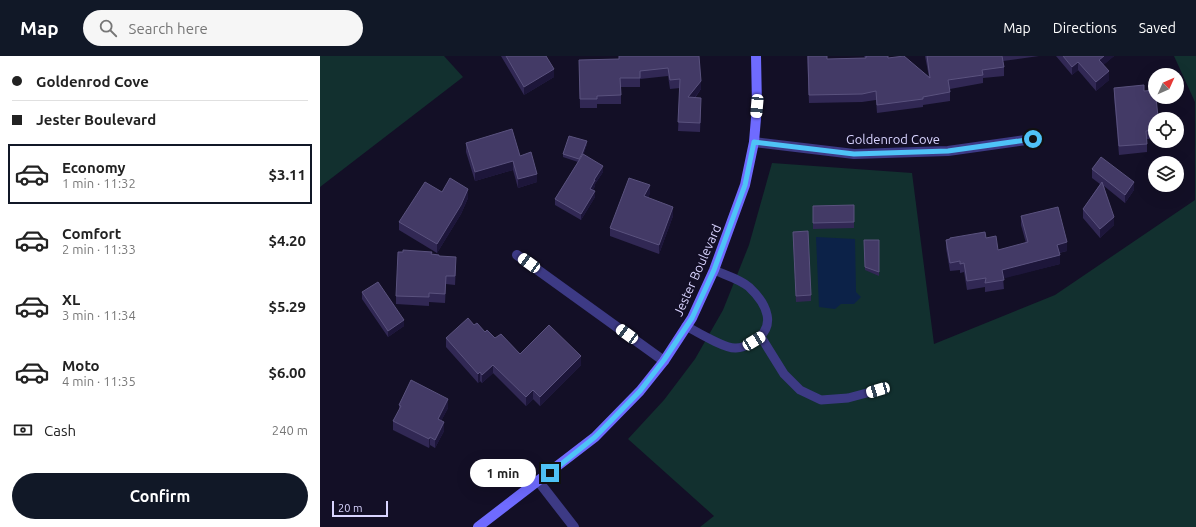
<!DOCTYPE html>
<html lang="en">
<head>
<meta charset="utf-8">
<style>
  :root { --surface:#fff; --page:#f6f6f6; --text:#222; --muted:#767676; --line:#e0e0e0; --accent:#111827 }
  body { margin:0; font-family:Ubuntu,sans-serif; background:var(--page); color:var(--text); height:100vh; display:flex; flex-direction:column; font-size:15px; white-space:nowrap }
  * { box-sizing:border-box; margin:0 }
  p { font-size:13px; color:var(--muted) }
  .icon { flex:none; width:22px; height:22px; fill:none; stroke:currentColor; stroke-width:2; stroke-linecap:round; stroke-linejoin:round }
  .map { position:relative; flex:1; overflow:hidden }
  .panel { display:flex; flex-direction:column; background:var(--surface); width:320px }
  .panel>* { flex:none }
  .top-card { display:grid; align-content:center; height:88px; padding:0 12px; background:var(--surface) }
  .needle { width:26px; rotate:45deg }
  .fabs { position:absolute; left:828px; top:12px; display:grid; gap:8px }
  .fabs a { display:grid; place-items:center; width:36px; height:36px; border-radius:50%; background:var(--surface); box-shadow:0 4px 16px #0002; font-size:20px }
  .scale { position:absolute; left:12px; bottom:10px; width:56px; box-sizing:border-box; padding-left:4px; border:2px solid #d9d4ff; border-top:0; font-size:11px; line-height:14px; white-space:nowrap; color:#d9d4ff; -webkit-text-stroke:3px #130f26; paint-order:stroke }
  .end { position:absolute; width:18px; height:18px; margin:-9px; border:5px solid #4fc3f7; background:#111; box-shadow:0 0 0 2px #111 }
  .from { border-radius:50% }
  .bubble { position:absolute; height:28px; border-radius:14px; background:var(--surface); box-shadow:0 4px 16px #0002; font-size:13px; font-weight:700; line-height:28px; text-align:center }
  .car { position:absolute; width:12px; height:24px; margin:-12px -6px; border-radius:5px; box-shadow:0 0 3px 1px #0007; background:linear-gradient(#fff 24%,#345 0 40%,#fff 0 76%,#345 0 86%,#fff 0) }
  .top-card b { display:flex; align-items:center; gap:14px; height:38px; font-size:15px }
  .top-card b+b { border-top:1px solid var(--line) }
  .top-card i { width:10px; height:10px; background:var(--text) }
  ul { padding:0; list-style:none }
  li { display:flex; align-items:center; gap:12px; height:60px; margin:0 8px 6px; padding:0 4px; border:2px solid transparent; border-radius:0px }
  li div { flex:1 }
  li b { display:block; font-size:15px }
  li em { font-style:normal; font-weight:700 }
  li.selected { border-color:var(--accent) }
  li>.icon { width:36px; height:36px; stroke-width:1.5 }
  .pay { display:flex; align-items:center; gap:10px; height:44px; padding:0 12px; font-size:15px }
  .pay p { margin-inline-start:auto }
  .button { display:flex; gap:8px; margin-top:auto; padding:8px 12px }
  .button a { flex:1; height:46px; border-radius:24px; background:var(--accent); color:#fff; font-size:16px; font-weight:700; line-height:46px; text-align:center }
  header { display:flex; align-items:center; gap:24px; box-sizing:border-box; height:56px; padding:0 20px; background:var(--accent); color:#fff }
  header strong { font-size:19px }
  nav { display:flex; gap:22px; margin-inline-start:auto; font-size:14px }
  .search { width:280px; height:36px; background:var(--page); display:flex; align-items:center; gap:10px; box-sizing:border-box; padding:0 14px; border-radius:22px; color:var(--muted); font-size:15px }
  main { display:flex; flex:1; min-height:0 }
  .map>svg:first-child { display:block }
</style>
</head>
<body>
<header>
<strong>Map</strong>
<div class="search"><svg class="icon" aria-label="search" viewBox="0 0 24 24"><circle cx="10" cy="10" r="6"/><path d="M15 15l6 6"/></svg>Search here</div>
<nav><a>Map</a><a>Directions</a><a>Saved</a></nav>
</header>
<main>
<section class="panel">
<div class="top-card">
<b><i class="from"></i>Goldenrod Cove</b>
<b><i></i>Jester Boulevard</b>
</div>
<ul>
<li class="selected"><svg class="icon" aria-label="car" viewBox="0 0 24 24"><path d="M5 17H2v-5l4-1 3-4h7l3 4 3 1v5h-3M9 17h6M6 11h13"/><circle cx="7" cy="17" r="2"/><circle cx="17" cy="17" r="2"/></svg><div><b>Economy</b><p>1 min · 11:32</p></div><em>$3.11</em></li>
<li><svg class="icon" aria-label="car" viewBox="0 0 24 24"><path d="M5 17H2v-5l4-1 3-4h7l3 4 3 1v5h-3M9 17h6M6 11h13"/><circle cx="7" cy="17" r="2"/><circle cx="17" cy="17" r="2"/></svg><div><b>Comfort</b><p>2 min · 11:33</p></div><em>$4.20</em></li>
<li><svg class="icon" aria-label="car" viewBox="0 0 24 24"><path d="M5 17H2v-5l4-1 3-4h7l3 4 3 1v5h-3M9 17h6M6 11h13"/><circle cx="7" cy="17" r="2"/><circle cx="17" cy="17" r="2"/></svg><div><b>XL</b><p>3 min · 11:34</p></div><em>$5.29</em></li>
<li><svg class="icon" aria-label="car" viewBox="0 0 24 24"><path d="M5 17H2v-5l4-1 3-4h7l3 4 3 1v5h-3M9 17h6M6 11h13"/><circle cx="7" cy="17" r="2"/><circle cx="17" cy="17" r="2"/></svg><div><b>Moto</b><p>4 min · 11:35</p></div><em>$6.00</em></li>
</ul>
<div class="pay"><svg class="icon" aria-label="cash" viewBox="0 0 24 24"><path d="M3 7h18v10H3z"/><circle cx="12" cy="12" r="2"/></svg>Cash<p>240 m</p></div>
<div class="button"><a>Confirm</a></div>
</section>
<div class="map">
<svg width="876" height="471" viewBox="0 0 876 471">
  <rect width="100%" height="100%" fill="#130f26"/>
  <path fill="#12302f" d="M0,0H124L143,21L0,131Z
    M854,0H876V471H380L394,460L308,383L344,344L375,303L403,254L429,189L452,107L592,117L614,288L735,239L875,144V46Z"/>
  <path fill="#0c2248" d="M496,181L535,183L536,236L541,241L534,248H521L515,253L499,251Z"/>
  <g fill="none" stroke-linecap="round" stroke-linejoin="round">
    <path stroke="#3d3a85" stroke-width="9" d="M366,270C377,276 405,293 416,292C422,292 428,289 433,286C458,271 447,248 429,231C420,223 405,219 394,214
      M441,281L464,318L480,334L501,344L528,342L558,334"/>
    <path stroke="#3d3a85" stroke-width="10" d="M434,86L534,98L628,95L713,83
      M197,199L344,305
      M219,426L254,471"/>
    <path stroke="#6f6bff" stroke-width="10" d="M158,471L275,381L320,335L344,305L372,262L394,214L425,129L434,86L437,50L436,0"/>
  </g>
  <path fill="#312854" d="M181,0H226L234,21L204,39Z
    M299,0H379L381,33L375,42L381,51L380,76L358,75L360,32L350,33L348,20L320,23V31H301V48H277V52H260L259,4L299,3Z
    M487,0H507V3L545,2L544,0H568V2L609,21L605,0H719L683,5L684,11V20L663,22V27L630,33V45L603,49V51L557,57L556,44L542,46L489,47Z
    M736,0H794L783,9L789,24L776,35L758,14L752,19Z
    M794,32L824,35L835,63V83H827V96L799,99L794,41Z
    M146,87L200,100L217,126L198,132L193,114L155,125L146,96Z
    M267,88L263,99L283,116L275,128V130L273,134L275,141L261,164L235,149V143L258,106L243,101V98Z
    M772,113L814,134L805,147L784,130L794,169L780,182L763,162V153L780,128L772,122Z
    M122,136L148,142L141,158L117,197L79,174V166Z
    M330,138L328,141L353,160L339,198L290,180V172Z
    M534,149V172L493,173V150Z
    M701,160L747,195L739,197L740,208L683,222L684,233L665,236V231L647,234L644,216L640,217V214L630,215L626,192V184L666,182L678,194L706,187L701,169Z
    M473,182L491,239V245L476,246Z
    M559,184V220L545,214L544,187Z
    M112,198L119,200L136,210L135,229L126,228L125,247L109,246V250L76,248V240Z
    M42,236L84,270L68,281L42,243Z
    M154,269L165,276L200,298L261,309L220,350L213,343L206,350L173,317L162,327L160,325L158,327L126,291V282Z
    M79,349L128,352L121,365L124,375L115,392L110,389L109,392L73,374V365L79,354Z"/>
  <path fill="#1d163a" d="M784,0H794L779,13V4Z
    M758,6V14L752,19V11Z
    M234,13V21L204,39V31Z
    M789,15V24L776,35V26Z
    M381,25V33L368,50V41Z
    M267,85V88L261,107V104Z
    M193,105V114L155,125V116Z
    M283,110V116L275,128V130L270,139V133L274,124Z
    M217,118V126L198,132V123Z
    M814,126V134L805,147V139Z
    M330,129V138L324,148V140Z
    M148,133V142L141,158L117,197V188Z
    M275,135V141L261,164V158Z
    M353,151V160L339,198V189Z
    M794,161V169L780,182V173Z
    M747,186V195L737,197V189Z
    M740,199V208L682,223V214Z
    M84,264V270L68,281V275Z
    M261,300V309L220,350V341Z
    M173,309V317L162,327V319Z
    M160,316V325L158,327V318Z
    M213,334V343L206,350V341Z
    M128,343V352L118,371V363Z
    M124,366V375L115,392V384Z
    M110,381V389L109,392V383Z"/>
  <path fill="#433a66" stroke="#5a527e" d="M186,0H226L234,13L204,31Z
    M299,0H379L381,25L368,41L381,42L380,67L358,66L360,23L350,24L348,12L320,15V22H300L301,39L277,40V43H260L259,4L299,3Z
    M488,0H507V3L546,2V0H568V2L584,0L610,22L607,0H682L684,11L662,14L663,19L628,24L630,36L603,41V43L557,49L556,35L542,38L489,39Z
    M743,0H784L779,4L789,15L776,26L758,6L752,11Z
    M824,29V35L835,34V41H836L838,61L840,63H835V74L826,75L827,88L799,90L794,32Z
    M192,73L200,100L211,96L217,118L198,123L193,105L155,116L146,87Z
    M249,80L267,85L262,98L259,103L243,98Z
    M263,98L283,110L274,124H275L270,133L275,135L261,158L235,143Z
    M781,101L814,126L805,139L772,113Z
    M130,122L148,133L141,149L117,188L79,166L105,126L122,136Z
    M309,122L330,129L324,140L353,151L339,189L290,172Z
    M782,126L794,161L780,173L763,153Z
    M534,149V166L493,167V150Z
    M738,151L747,186L737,189L740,199L682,214L684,224L665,227L666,222L647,225L644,207L640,208V205L630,207L626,184L630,183V182L665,176L666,182L676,180L678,194L708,186L701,160Z
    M488,175L491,239L476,240L473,176Z
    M544,184H559V216L545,211Z
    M83,194L112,196L111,198L119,199V200L136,201L135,220H126L125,238L109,237V241L76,240L78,196H83Z
    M58,226L84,264L68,275L42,236Z
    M148,262L154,269L157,267L165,276L167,274L175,282L181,278L200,298L229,269L261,300L220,341L213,334L206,341L173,309L162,319L160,316L158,318L126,282Z
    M91,324L128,343L118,363L124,366L115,384L110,381L109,383L73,365L81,350L79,349Z"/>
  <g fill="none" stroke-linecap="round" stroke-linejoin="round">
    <path stroke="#4fc3f7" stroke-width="5" d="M230,417L275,381L320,335L344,304L372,262L394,214L425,129L434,86L534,98L628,95L713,83"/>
  </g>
  <g text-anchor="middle" stroke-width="4" stroke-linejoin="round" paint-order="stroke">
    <g font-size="13" fill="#d9d4ff" stroke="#130f26">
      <text x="573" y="88">Goldenrod Cove</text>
      <text transform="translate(377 214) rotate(-66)" y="5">Jester Boulevard</text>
    </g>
  </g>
</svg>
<div class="fabs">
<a><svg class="needle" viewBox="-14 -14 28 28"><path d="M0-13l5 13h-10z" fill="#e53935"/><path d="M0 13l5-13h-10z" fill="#767676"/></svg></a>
<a><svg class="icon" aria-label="locate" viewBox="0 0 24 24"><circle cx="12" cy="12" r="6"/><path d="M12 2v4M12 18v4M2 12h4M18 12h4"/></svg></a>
<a><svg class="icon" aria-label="layers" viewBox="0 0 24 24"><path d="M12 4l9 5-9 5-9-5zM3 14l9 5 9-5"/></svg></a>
</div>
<div class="scale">20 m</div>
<i class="end from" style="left:713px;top:83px"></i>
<i class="end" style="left:230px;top:417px"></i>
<div class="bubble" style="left:150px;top:403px;width:66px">1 min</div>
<i class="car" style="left:437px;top:50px;rotate:185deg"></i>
<i class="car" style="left:209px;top:207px;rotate:306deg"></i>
<i class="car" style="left:307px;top:278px;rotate:306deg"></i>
<i class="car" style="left:434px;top:285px;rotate:59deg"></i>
<i class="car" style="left:558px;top:334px;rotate:254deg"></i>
</div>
</main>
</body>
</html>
